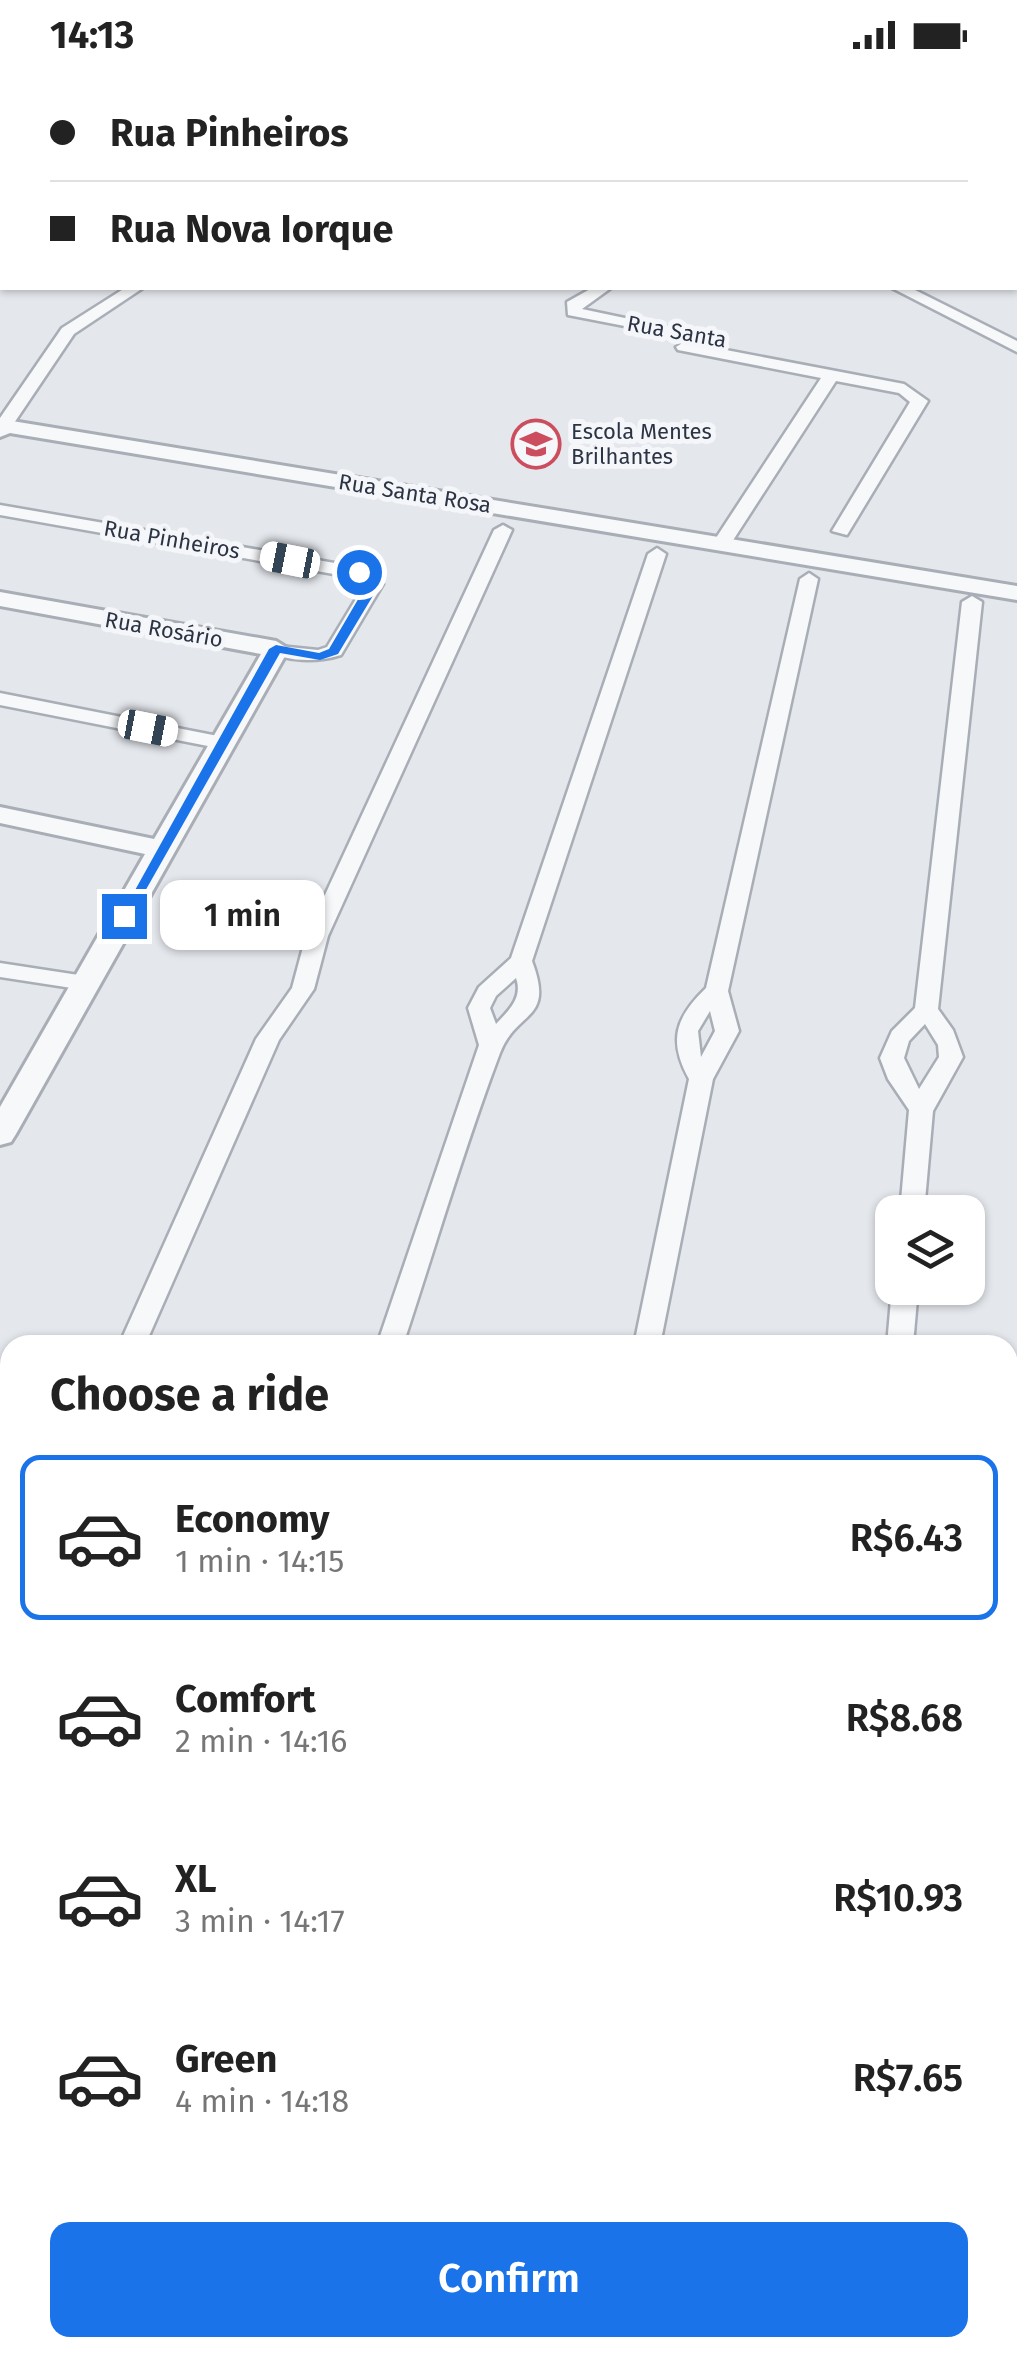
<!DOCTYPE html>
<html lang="en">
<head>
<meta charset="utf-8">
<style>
  :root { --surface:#fff; --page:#f2f2f2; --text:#222; --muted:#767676; --line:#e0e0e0; --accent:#1a73e8 }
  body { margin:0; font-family:"Fira Sans",sans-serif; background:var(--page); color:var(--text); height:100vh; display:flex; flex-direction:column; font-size:38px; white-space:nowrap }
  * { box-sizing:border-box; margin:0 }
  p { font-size:32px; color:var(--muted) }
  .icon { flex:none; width:55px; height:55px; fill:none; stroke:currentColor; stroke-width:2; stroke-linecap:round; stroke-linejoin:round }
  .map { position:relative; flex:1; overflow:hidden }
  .sheet { position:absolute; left:0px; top:1265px; width:1018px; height:1022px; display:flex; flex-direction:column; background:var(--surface); border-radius:30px 30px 0 0; box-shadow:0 2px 8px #0004 }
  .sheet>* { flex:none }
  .guide { position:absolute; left:0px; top:0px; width:1018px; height:220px; box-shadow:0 2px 8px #0004; display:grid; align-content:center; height:220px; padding:0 50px; background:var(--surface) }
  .tools { position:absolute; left:875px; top:1125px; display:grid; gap:20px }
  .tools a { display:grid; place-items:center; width:110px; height:110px; border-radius:20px; background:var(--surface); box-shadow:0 2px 8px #0004; font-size:50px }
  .end { position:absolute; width:45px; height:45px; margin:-22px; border:12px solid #1a73e8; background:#fff; box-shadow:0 0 0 5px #fff }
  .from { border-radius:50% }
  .bubble { position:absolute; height:70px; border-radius:20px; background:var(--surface); box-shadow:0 2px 8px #0004; font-size:32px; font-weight:600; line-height:70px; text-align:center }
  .car { position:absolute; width:30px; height:60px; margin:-30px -15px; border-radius:12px; box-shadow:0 0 8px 2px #0007; background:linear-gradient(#fff 24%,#345 0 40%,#fff 0 76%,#345 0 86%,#fff 0) }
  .guide b { display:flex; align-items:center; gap:35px; height:95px; font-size:38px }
  .guide b+b { border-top:2px solid var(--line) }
  .guide i { width:25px; height:25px; background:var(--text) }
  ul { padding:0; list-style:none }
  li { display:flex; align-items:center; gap:30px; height:165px; margin:0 20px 15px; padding:0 30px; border:5px solid transparent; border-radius:20px }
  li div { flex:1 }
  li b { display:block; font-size:38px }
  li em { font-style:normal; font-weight:600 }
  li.active { border-color:var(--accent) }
  li>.icon { width:90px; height:90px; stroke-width:1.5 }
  h2 { padding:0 50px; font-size:45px; line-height:120px }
  .cta { display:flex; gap:20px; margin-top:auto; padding:20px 50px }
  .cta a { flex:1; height:115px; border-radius:20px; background:var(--accent); color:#fff; font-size:40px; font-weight:600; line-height:115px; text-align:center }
  .status { display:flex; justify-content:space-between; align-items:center; height:70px; padding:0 50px; background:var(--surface); direction:ltr }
  .status svg { height:28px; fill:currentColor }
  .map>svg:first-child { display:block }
</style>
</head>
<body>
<div class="status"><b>14:13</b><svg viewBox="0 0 49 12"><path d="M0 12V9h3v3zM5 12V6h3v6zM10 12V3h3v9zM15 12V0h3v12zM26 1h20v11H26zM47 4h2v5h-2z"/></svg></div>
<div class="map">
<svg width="1017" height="2286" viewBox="0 0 1017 2286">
  <rect width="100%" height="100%" fill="#e4e7ec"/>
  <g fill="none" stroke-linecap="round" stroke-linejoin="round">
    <path stroke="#a0b4ca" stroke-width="6" d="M275,2L279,0"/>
    <g stroke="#a9aeb6" stroke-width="5">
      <path id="minor" d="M98,0H112V2H98Z
        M119,0H133L134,2H120Z
        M483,0H505L506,2H485Z
        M610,0H638L639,2H612Z
        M942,0H960L961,2H944Z
        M1015,108H1017V117H1015Z
        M1015,185H1017V195H1015Z
        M125,218H143L74,264L10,359H0V348L62,258Z
        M592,218H611L582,239L715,267L707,272L568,245L567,232Z
        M892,218H911L1017,271V282Z
        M684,272L904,314L928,331L847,465L832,461L910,332L899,323L836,311L728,478H714L712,474L821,308L678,280L676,277Z
        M0,435L369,499L376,501L383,514L341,585C319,592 285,593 266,579L269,575L318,580L327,577L365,514L362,509L0,445Z
        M503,455L512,460L328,866L314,919L279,970L145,1275H119L256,969L292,918L306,866L494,460Z
        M657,478L666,484L532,891C555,952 517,939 500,983C464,1078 435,1178 403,1275H377L479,975L468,938L479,917L511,888L648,484ZM516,908C523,928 509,940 496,954L490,938L496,926Z
        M809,503L818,509L728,921L739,961L713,1009L660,1275H634L689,1009C668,971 675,948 706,918L800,509ZM710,941L715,961L701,987L698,961Z
        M972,526L982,532L938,939L953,960L963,987L933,1041L924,1142H900L909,1040L888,1009L880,988L892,961L915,938L962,532ZM925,954L938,975L939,987L919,1019L904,988L909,971Z
        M0,623L223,667L233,673L223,679L0,635Z
        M0,893L85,906L96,913L85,920L0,907Z
        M892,1218H918L913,1275H887Z
        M10,1538V1582L0,1585V1542Z
        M127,2278H163L161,2286H125Z
        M621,2278H657L656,2286H620Z"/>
    </g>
    <g stroke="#a9aeb6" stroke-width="6">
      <path id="tertiary" d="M0,349L1017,516V530L10,363L0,367Z
        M0,522L276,571L289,579L16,1064L11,1072L0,1075V1037L145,784L0,753V737L154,769L261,584L0,536Z
        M0,1639L10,1640V1674L0,1673Z
        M1008,1787L1017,1788V1824L1008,1823Z"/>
    </g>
    <use href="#minor" fill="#f7f8fa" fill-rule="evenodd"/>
    <use href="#tertiary" fill="#f7f8fa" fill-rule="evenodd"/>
  </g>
  <path fill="#1a73e8" d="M359,498L373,503L380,514L338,584L320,590L280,583L131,846L119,849L269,579L276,575L319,583L329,579L367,514L353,502Z"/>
  <defs>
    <g id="school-ring" transform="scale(2.5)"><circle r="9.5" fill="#f4f6f9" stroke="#cc4d5e" stroke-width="1.5"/><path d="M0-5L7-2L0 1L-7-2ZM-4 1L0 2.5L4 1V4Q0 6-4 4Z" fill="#cc4d5e"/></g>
  </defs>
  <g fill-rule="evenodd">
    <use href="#school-ring" x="536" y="374"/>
  </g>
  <g text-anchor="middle" stroke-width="10" stroke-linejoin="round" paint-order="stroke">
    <g font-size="22" fill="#2c3444" stroke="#f4f6f9">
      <text transform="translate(677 261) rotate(10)" y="8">Rua Santa</text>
      <text transform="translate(415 423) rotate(9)" y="8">Rua Santa Rosa</text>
      <text transform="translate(172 469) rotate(10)" y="8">Rua Pinheiros</text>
      <text transform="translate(164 559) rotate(10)" y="8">Rua Rosário</text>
    </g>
    <g font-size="22" fill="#2c3444" stroke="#f4f6f9" text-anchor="start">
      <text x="571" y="369">Escola Mentes<tspan x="571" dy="25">Brilhantes</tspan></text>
    </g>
  </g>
</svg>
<div class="tools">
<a><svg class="icon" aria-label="layers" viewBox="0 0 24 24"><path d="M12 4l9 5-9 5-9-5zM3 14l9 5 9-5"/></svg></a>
</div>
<i class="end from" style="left:359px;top:502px"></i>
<i class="end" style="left:124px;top:846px"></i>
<div class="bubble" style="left:160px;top:810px;width:165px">1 min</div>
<i class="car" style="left:290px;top:490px;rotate:281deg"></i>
<i class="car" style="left:148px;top:658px;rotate:101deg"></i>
<div class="guide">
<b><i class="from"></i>Rua Pinheiros</b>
<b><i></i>Rua Nova Iorque</b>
</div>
<section class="sheet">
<h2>Choose a ride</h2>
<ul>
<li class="active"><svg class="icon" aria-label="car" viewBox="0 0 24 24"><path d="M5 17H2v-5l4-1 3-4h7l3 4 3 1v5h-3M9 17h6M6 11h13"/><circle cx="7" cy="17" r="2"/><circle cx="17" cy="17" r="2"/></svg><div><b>Economy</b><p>1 min · 14:15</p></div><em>R$6.43</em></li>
<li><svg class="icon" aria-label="car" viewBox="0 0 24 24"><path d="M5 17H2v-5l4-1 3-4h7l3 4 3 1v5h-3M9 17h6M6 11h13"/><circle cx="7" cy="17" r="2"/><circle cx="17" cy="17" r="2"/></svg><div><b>Comfort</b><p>2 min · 14:16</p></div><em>R$8.68</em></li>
<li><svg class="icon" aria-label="car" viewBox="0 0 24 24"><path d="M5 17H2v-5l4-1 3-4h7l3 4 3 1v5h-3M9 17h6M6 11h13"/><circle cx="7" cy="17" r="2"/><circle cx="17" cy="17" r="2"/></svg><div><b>XL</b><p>3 min · 14:17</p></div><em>R$10.93</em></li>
<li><svg class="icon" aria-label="car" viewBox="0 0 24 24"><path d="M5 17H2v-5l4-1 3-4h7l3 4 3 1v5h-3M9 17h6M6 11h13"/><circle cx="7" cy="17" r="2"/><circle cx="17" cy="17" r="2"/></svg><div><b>Green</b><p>4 min · 14:18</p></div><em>R$7.65</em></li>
</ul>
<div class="cta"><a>Confirm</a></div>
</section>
</div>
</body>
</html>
